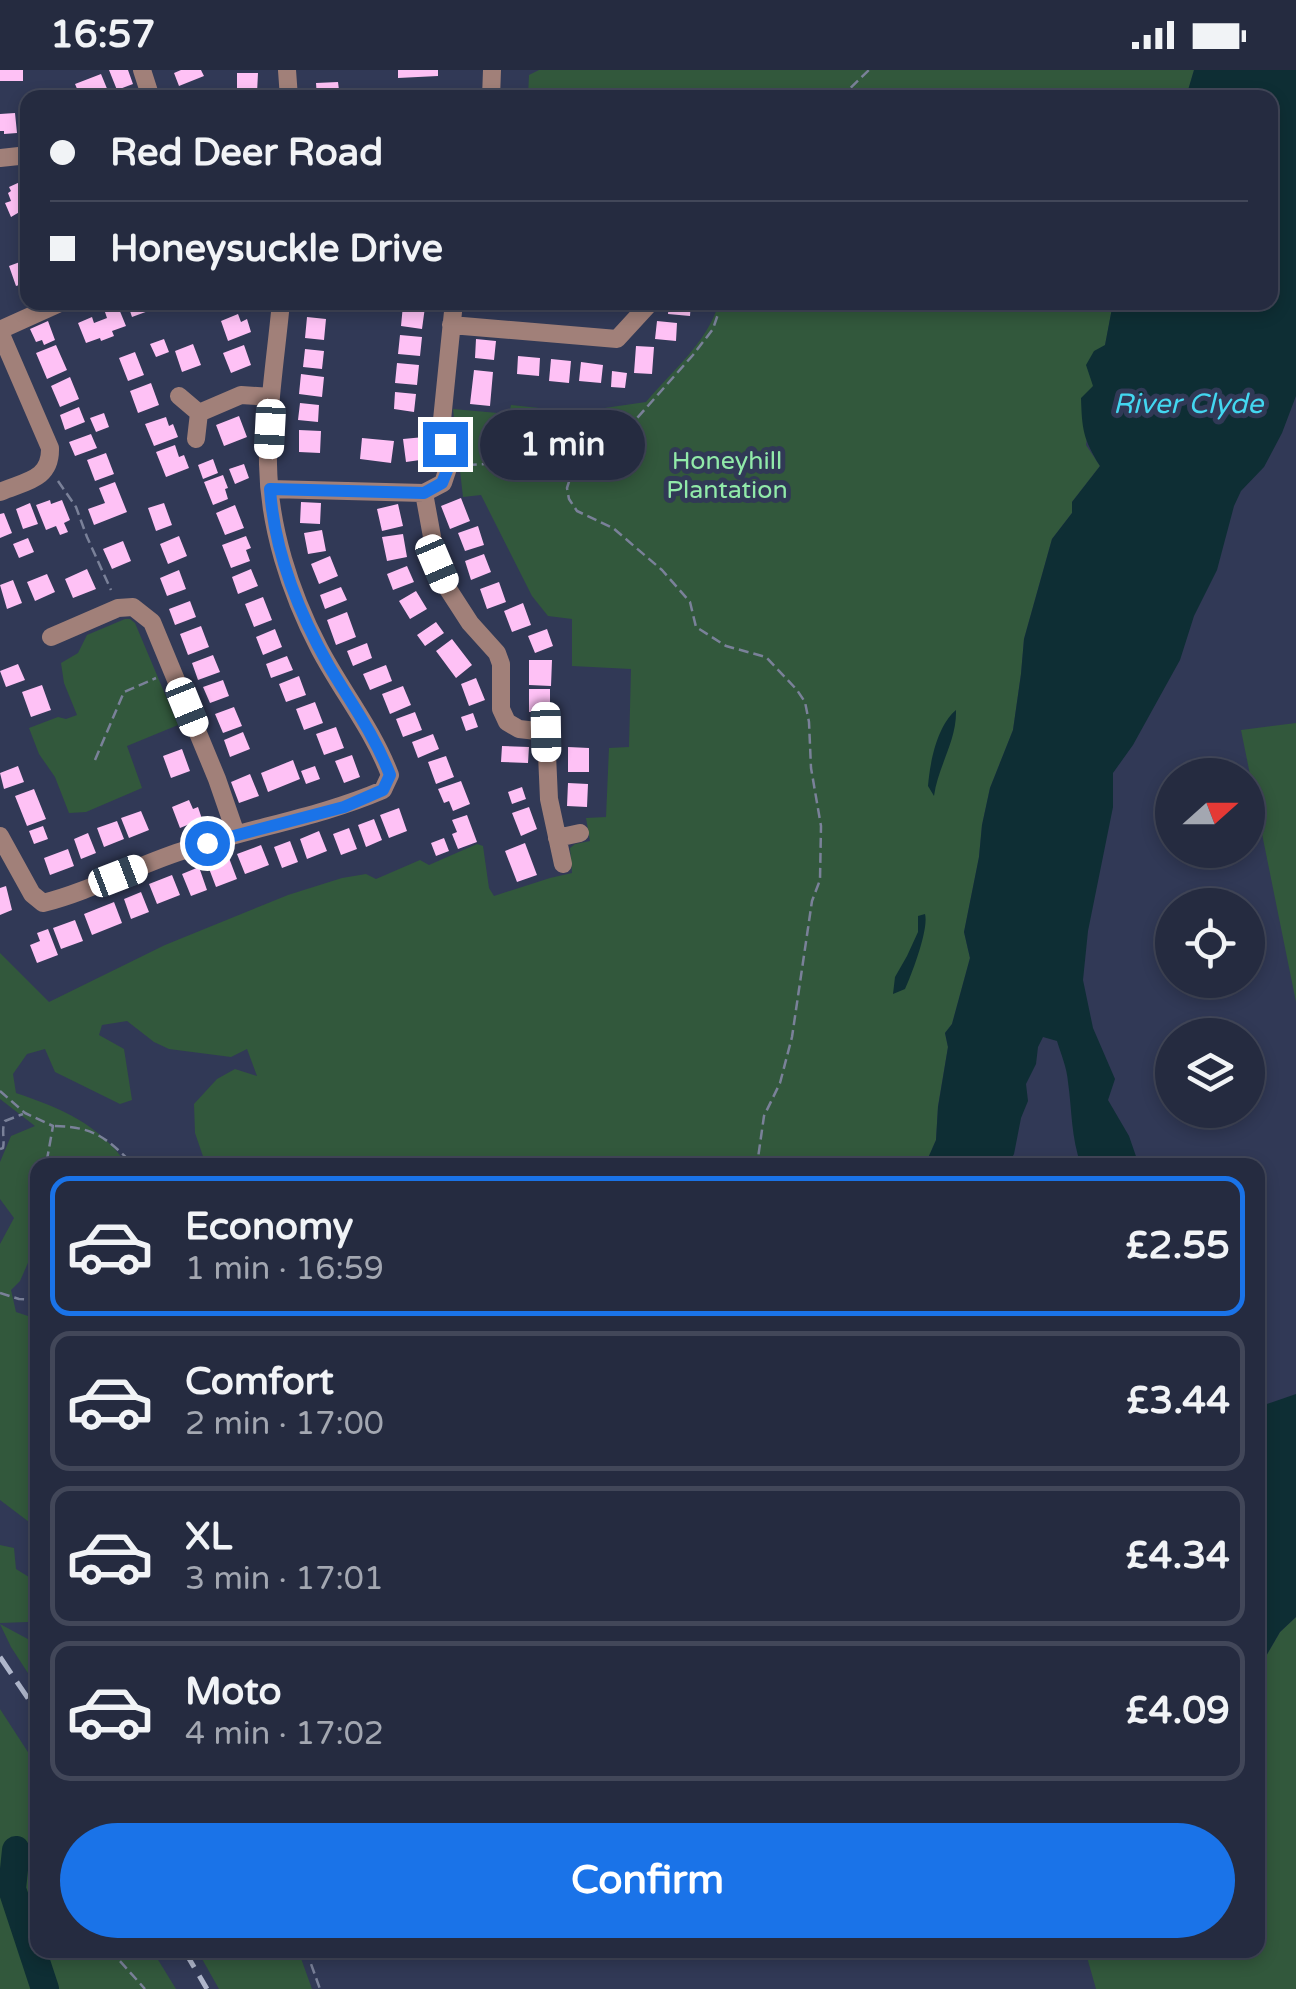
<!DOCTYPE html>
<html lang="en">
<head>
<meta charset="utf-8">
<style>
  :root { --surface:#252b40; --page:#2d3347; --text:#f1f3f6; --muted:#a3a7b1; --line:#424759; --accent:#1a73e8 }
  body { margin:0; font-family:"Varela Round",sans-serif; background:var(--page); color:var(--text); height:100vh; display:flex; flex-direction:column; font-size:38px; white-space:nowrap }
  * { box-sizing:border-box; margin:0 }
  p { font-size:32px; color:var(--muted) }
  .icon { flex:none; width:55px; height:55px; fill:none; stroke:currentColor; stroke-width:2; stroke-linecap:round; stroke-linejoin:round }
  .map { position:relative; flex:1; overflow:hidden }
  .sheet { position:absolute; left:30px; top:1088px; width:1235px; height:800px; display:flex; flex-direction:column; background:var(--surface); border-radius:20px; box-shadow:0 5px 15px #0003,0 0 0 2px var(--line) }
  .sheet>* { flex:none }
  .guide { position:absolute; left:20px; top:20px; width:1258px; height:220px; border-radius:20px; box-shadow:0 5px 15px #0003,0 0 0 2px var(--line); display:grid; align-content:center; height:220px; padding:0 30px; background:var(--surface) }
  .needle { width:65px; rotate:69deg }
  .buttons { position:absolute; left:1155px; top:688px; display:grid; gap:20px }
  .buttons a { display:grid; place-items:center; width:110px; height:110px; border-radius:50%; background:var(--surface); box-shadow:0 5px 15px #0003,0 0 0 2px var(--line); font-size:50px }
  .end { position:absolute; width:45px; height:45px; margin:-22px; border:12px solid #1a73e8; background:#fff; box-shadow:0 0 0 5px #fff }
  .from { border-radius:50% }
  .bubble { position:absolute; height:70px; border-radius:35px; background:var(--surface); box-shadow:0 5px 15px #0003,0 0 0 2px var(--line); font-size:32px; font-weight:700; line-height:70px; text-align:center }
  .car { position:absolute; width:30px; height:60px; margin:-30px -15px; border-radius:12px; box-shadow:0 0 8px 2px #0007; background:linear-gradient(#fff 24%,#345 0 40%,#fff 0 76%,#345 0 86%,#fff 0) }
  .guide b { display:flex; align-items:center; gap:35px; height:95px; font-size:38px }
  .guide b+b { border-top:2px solid var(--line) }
  .guide i { width:25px; height:25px; background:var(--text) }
  ul { padding:18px 0 0; list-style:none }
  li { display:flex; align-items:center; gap:30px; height:140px; margin:0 20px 15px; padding:0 10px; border:5px solid var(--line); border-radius:20px }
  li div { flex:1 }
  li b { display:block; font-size:38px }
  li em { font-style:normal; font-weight:700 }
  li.on { border-color:var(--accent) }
  li>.icon { width:90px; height:90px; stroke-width:1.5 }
  .button { display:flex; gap:20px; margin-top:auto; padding:20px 30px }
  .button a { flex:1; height:115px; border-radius:60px; background:var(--accent); color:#fff; font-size:40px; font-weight:700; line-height:115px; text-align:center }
  .status { display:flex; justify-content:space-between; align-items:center; height:70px; padding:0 50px; background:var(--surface); direction:ltr }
  .status svg { height:28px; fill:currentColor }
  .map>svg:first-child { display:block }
</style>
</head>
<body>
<div class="status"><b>16:57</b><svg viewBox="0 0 49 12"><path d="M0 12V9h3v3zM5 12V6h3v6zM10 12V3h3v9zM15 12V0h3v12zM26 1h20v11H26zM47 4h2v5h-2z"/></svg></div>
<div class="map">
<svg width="1296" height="1919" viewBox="0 0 1296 1919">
  <rect width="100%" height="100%" fill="#313956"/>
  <path fill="#32583c" d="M539,0H1194L1186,28H528L529,5Z
    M719,233H1113L1105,276L1093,316L1086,375L1100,396L1072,432V443L1052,469L1024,569L1021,604L1013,660L990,718L982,755L979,787L964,862L970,888L952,954L945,963L948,977L938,1036L936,1070L925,1095H206L195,1063L194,1034L217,1009L235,999L257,1006L247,979L231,987L169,979L154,972L127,951L102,955L99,965L124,979L132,1030L120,1034L55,1002L45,979L27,984L13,1004L16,1023C60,1038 100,1054 127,1095L35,1096L28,1135L34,1179L20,1211L11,1220L16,1242L37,1249V1458L0,1430V1174L14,1148L0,1129V1092L11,1066L35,1056L0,1029V883L49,932L165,875L288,825L342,808L366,804L376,809L420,790L429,795L477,774L483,776L489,818L494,826L550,808L572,803L570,778L575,774L590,771L586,748L606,747L609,678L629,677L631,599L572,596V549L548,546L532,526L481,425L463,427L453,339L509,344L511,335L577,342L646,332C672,301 707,273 719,233Z
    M125,549H130L135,553L178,655L127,676L142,718L86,742L69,743L55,707L39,684L29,658L58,647L66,649L77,645L64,613L61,593L78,583L87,565Z
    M1296,653V932L1241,660Z
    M0,1475L14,1478L16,1499L37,1512V1548L28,1552L0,1553Z
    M1296,1547V1919H1096L1085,1880H1258V1600L1280,1562Z
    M0,1554L37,1574V1617L11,1577Z
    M0,1639L37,1696L38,1880H152L176,1919H0Z
    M197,1880H298L312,1919H219Z"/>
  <path fill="#0e2e34" d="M1194,0H1296V326L1282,363L1264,397L1241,421L1234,436L1217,500L1194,546L1180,590L1133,675L1113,703V737L1088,861L1083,910L1093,958L1115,1009L1108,1030L1129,1066L1139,1095H1081C1071,1068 1072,1040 1068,1012C1067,998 1061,984 1057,971L1043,967L1038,977L1036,994L1026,1014L1028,1031L1021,1048L1014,1084L1008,1095H925L936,1070L938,1037L948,977L945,963L952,954L970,888L964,862L979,787L982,755L990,718L1013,660L1021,604L1024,569L1052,469L1072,443V432L1100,396C1083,369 1082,359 1081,328L1093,316L1086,295L1094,281L1105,275L1113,233L1270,232V28L1186,27Z
    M956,640C957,671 938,696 934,726L928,716C930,692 937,656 956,640Z
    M925,844C929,859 912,904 905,919L893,924L895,907L907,886L918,862V846Z
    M1296,1324V1547L1280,1562L1258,1600V1337Z"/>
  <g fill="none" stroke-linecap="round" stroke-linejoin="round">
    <path stroke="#0e2e34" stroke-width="28" d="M16,1780L12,1819L45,1919"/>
  </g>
  <path fill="#fec1f5" d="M0,0H23V11H0Z
    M109,0H128L133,14L117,20Z
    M181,0H201L204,6L179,16L174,3Z
    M398,0H438V6L398,8Z
    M237,3H258L257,23H237Z
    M101,4L108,21L97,28H81L75,14Z
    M338,12L340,28H317L316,13Z
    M15,43L17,63L4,64V61H0V44Z
    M20,112L28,128V137L11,147L5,133L11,131L8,123L11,121L9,117Z
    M28,189V212L16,216L9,196Z
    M127,232H148L151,240L132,247Z
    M669,232H691L690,246L668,244Z
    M117,234L126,256L112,261L114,266L101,271L100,268L86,273L78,253L92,247L94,253L107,248L104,239Z
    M403,235L425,237L422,259L401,256Z
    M238,244L241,252L247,249L251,262L228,271L221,251Z
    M307,247L326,249L324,270L305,268Z
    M48,251L55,270L44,275L42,270L36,272L30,259Z
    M657,251L677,253L676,271L655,269Z
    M400,265L422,267L420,286L398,284Z
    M164,269L169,282L156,287L150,274Z
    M476,269L496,271L494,290L475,288Z
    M193,274L201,295L182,302L175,281Z
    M56,275L67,300L47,309L36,283Z
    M244,275L251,295L231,303L223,283Z
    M636,276L654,277L652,304L634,303Z
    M305,279L324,281L322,299L303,297Z
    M135,282L144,305L128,311L119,288Z
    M518,286L540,288L539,306L517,304Z
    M551,289L571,291L569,313L549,311Z
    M581,292L603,295L601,313L579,311Z
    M397,293L419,295L417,315L395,313Z
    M474,300L493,302L490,336L470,334Z
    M612,301L627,303L625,318L611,317Z
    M301,304L324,307L322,327L299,324Z
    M70,307L79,329L60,337L51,316Z
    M151,313L159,335L138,343L130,321Z
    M395,322L416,324L414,342L394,339Z
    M300,333L319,335L318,352L298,350Z
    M79,337L85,352L65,360L60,345Z
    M104,343L109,357L96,362L90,348Z
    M239,346L247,367L224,376L216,355Z
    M166,347L169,356L173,354L178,367L154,376L145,354Z
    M299,360L321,361L320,383L299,382Z
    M91,364L97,378L75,386L69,372Z
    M424,367L427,389L406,392L403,369Z
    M362,368L394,371L391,393L360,389Z
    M175,375L179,387L184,385L189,398L166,407L156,382Z
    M106,383L114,404L95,411L87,390Z
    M213,389L218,403L203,409L198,395Z
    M244,394L249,408L235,414L229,399Z
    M223,405L228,418L225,419L228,429L213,435L204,412Z
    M115,412L127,442L94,455L88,439L105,433L99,418Z
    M461,428L470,451L450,459L441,436Z
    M50,430L51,434L62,430L70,450L64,453L68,462L60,465L56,456L46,460L36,435Z
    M301,432L321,433L320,454L300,453Z
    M30,433L38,454L23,459L16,439Z
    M164,433L172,455L156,461L148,438Z
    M398,434L403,456L382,461L377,439Z
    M235,435L244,458L225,465L216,443Z
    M4,443L12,463L0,468V444Z
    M478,456L484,475L465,481L458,463Z
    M322,460L326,481L308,484L304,463Z
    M403,464L407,487L387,491L382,467Z
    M179,466L187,486L168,494L160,474Z
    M246,466L251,478L246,480L250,491L231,498L222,475Z
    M28,468L34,482L19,488L13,474Z
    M123,471L131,491L112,499L103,479Z
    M484,484L491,502L471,510L465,491Z
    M330,486L338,506L319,514L311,494Z
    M407,496L414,512L393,520L387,504Z
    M87,499L96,519L73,528L65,509Z
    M251,499L258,516L238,524L232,507Z
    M179,500L186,519L167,526L160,508Z
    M47,504L55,522L35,531L27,512Z
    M13,510L22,533L7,539L0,515Z
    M499,512L506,532L487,539L480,519Z
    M341,517L347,530L325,539L320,525Z
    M416,521L427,539L410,549L399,531Z
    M263,527L272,550L254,557L245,534Z
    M190,531L196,547L175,555L169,539Z
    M523,533L531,555L512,562L504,541Z
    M347,542L356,567L336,575L327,550Z
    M436,552L444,563L425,576L417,565Z
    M201,556L209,577L188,585L180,564Z
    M275,559L282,577L263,585L256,567Z
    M547,559L553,576L535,583L528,566Z
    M452,569L472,595L456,608L436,581Z
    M367,573L372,588L353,596L347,581Z
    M213,585L220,602L198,610L192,593Z
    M287,586L293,600L271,608L266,594Z
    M529,590H552L551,616L529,615Z
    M18,594L25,610L6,617L0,601Z
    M386,595L392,611L370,620L363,604Z
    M299,606L306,625L286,632L279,614Z
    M476,608L485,630L469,636L461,614Z
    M223,610L229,626L210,633L203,617Z
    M42,615L51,640L31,647L22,622Z
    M403,616L411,635L390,644L382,624Z
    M529,619H550V642H529Z
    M315,632L323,653L304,660L296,639Z
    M234,637L242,656L223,663L215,644Z
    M415,642L422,660L403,667L396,649Z
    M473,643L478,657L466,661L461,647Z
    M336,657L344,678L324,685L316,664Z
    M243,662L250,679L230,687L224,670Z
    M433,664L439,679L418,688L412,672Z
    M502,676L529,677L528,693L501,692Z
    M568,677L589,678V702H568Z
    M182,679L190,701L171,708L163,686Z
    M352,685L360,707L344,713L335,691Z
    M446,686L454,707L436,714L428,692Z
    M293,690L300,709L268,722L261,703Z
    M18,696L24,712L4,719L0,703Z
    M315,696L320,709L306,714L301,701Z
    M250,704L259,726L239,733L231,712Z
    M461,711L470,734L453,741L449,731L444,733L438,719Z
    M568,713L588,714L587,737L567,736Z
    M522,717L526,729L512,734L508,722Z
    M34,719L46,749L27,756L15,726Z
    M189,730L193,739L198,737L202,749L180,758L172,737Z
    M529,737L537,759L521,766L512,743Z
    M399,738L407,761L389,768L380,745Z
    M141,741L149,760L129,768L121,748Z
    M467,745L477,772L458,779L452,764L457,762L452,750Z
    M374,749L382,770L366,777L358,755Z
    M117,751L124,769L104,777L97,758Z
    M43,756L48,769L34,774L29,761Z
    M349,758L357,779L341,785L333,764Z
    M319,761L327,781L307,789L300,769Z
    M88,763L96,783L81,789L74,769Z
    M444,768L449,781L436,786L431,773Z
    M290,771L298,792L282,798L274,777Z
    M525,773L537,805L517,812L505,781Z
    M261,775L269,795L245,804L237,784Z
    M68,779L74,796L50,805L44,788Z
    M229,788L237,809L216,817L208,796Z
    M199,797L207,820L191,826L182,804Z
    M172,805L180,825L157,834L149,814Z
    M6,816L12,840L0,845V818Z
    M141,822L149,842L131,849L124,829Z
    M114,832L122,853L92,865L84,844Z
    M75,850L83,871L61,879L53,858Z
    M48,859L58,885L37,893L30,875L40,871L37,863Z"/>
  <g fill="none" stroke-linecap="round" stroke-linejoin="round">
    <path stroke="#7a8199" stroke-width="2.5" stroke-dasharray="10 5" stroke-linecap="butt" d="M840,28L869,0
      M722,232L713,259L693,285L631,355L580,390L573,399L567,418L569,429L577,441L613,458L662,500L690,532L696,557L726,576L766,587L797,620L805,632L809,652L811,698L821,756L820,810L812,831L792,967L780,1013L764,1046L757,1095
      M467,395C483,394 502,394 517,389C545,380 574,356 603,373
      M58,411L76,437L87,467L111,520
      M95,690L124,622L156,608
      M0,1021L25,1043L53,1056L46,1095
      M55,1056C95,1057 106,1068 134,1095
      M0,1079L3,1078C5,1068 1,1061 5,1051L23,1044
      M38,1165L34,1190L38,1231
      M0,1223L19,1229L37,1230
      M110,1880L145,1919
      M306,1880L320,1919"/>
    <path stroke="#a18079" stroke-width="18" d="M142,0L151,28
      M287,0L289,28
      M491,28L492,0
      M0,88L28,85
      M451,255L617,269L651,232
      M0,260L62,232
      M0,262L50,378C51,410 25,411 0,422
      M179,326L199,343L241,325L271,327
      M196,369L199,343
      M270,419L424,423L443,413L448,398L442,350L454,232
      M424,423L437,494L448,519L470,553L497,583L501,594V639L507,652L519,659L546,662L549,729L563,794
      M51,567L118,538L133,537L152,552L217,709L236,764
      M0,766L32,824L43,833C91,821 135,796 182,781C248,758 318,748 383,720L390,705C372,658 342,622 319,578C290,522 269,457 268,394C267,340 276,286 281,232
      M557,768L580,763"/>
    <path stroke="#afb6cb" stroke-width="5" stroke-dasharray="20 10" stroke-linecap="butt" d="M0,1587L38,1643
      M184,1880L207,1919"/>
  </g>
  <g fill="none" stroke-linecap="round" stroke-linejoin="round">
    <path stroke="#1a73e8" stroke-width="12" d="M207,773L344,737L383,720L390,705C374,664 351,633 329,596C299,543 274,480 270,419L424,423L442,413L448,398L445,374"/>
  </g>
  <g text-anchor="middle" stroke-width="10" stroke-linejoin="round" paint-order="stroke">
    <g font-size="25" fill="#91eaa9" stroke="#313956">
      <text x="727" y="399">Honeyhill<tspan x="727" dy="29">Plantation</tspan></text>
    </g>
    <g font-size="28" font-style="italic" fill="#43d7f0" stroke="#313956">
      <text x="1188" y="343">River Clyde</text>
    </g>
  </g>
</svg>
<div class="buttons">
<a><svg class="needle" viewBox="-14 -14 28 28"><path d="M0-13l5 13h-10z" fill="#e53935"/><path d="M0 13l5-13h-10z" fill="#a3a7b1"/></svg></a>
<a><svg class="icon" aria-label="locate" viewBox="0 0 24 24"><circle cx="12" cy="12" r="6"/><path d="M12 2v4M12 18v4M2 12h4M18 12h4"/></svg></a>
<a><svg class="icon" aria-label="layers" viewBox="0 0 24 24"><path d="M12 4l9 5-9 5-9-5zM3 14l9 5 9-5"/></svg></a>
</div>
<i class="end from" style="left:207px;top:773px"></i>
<i class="end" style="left:445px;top:374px"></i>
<div class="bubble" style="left:480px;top:340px;width:165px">1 min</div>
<i class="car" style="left:270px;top:359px;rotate:183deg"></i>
<i class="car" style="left:437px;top:494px;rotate:157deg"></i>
<i class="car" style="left:187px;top:637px;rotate:158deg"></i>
<i class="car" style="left:546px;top:662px;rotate:179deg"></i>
<i class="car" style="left:118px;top:806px;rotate:69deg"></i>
<div class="guide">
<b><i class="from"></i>Red Deer Road</b>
<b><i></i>Honeysuckle Drive</b>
</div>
<section class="sheet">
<ul>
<li class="on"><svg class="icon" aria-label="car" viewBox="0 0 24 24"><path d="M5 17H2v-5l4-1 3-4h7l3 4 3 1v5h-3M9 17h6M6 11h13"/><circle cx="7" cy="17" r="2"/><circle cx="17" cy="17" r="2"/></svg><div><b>Economy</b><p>1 min · 16:59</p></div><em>£2.55</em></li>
<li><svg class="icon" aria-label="car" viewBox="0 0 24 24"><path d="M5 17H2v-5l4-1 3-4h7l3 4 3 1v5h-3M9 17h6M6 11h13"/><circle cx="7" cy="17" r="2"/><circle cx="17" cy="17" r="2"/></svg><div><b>Comfort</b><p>2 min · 17:00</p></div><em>£3.44</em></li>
<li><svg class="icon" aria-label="car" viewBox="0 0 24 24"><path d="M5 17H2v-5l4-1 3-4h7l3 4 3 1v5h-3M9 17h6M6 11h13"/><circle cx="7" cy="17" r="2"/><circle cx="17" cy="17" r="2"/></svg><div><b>XL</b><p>3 min · 17:01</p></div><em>£4.34</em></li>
<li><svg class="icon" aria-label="car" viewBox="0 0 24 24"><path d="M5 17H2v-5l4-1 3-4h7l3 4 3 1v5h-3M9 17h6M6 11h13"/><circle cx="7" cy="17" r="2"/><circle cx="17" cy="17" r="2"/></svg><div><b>Moto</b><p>4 min · 17:02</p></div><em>£4.09</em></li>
</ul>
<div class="button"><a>Confirm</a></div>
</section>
</div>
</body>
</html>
